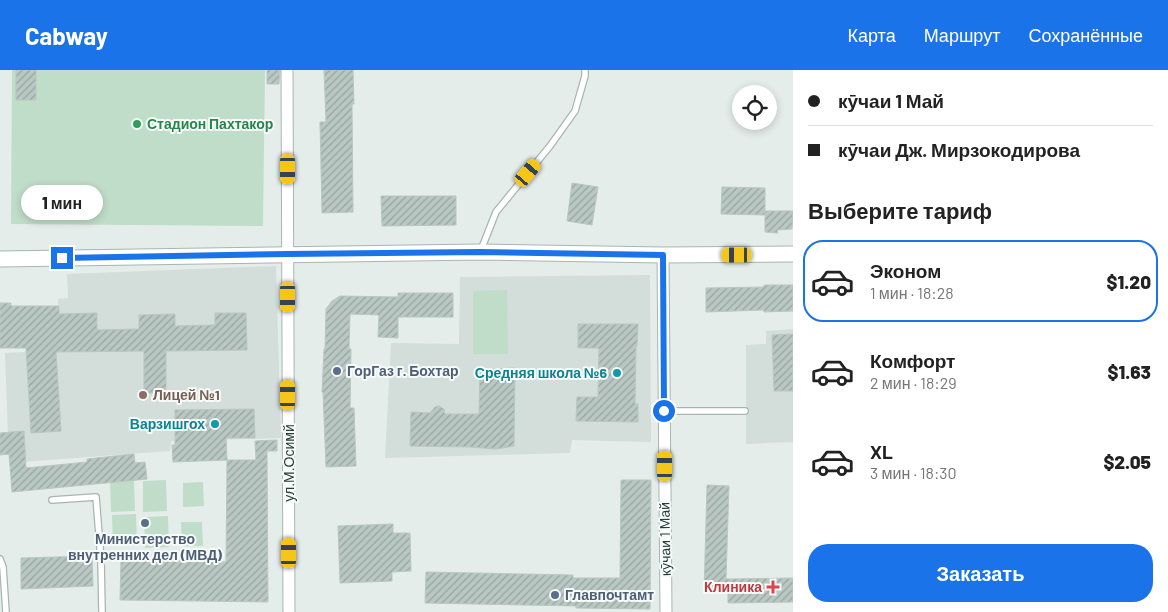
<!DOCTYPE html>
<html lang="ru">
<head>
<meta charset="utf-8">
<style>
  :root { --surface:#fff; --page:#f2f2f2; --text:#222; --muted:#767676; --line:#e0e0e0; --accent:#1a73e8 }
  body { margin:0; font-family:Barlow,sans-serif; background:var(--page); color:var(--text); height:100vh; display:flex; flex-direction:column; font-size:19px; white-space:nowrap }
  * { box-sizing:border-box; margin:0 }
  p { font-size:16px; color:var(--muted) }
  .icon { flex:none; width:28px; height:28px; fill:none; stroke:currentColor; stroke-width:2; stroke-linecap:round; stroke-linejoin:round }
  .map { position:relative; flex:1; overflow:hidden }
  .details { display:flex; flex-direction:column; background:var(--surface); width:375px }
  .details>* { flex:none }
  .top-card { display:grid; align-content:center; height:110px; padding:0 15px; background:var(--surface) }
  .buttons { position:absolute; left:732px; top:15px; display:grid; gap:10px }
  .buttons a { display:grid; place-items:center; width:45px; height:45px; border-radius:50%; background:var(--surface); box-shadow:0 2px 8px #0003; font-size:25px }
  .end { position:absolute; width:22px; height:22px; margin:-11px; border:6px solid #1a73e8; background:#fff; box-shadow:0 0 0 2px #fff }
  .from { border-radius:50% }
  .bubble { position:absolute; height:35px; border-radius:18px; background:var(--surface); box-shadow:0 2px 8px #0003; font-size:16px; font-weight:800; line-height:35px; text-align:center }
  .car { position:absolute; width:15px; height:30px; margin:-15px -8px; border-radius:6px; box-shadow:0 0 4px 1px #0007; background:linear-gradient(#f5c518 24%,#345 0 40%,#f5c518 0 76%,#345 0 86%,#f5c518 0) }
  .top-card b { display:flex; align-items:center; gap:18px; height:48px; font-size:19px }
  .top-card b+b { border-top:1px solid var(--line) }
  .top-card i { width:12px; height:12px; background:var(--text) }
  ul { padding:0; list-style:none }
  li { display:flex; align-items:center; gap:15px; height:82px; margin:0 10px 8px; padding:0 5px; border:2px solid transparent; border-radius:20px }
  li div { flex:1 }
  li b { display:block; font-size:19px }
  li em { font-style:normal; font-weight:800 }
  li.active { border-color:var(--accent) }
  li>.icon { width:45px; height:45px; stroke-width:1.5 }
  h2 { padding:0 15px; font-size:22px; line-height:60px }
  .action { display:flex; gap:10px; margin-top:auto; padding:10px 15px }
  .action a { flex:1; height:58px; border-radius:20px; background:var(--accent); color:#fff; font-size:20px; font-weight:800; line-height:58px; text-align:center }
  header { display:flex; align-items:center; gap:30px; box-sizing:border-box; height:70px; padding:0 25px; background:var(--accent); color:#fff }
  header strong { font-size:24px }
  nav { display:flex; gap:28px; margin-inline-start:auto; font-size:18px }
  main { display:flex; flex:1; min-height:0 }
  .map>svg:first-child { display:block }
</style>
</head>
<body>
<header>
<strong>Cabway</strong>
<nav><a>Карта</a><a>Маршрут</a><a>Сохранённые</a></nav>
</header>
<main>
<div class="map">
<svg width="793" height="542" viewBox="0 0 793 542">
  <defs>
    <pattern id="building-hatch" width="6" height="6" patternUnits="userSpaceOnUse" patternTransform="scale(1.25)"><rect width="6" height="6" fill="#bac8c3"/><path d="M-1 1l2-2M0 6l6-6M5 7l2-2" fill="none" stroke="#97a49f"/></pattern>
  </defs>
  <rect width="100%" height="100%" fill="#e5edea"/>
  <path fill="#d3ddd9" d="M276,196L281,368L171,371L170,381L9,393L5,283L61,280L58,229L68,228L67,204Z
    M650,205L651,372L572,370L570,383L385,388L391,273L459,274L460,207Z
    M793,259V372L746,374V275L766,274V261Z"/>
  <path fill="#c0ddc9" d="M12,0H265L263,156L11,154Z
    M507,220L508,284H473V221Z
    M110,410H134L135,441L111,442Z
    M166,410L167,441L143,442V411Z
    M203,412L204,436L183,437V413Z
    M136,444L137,475L113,476L112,445Z
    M168,446L169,477L145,478L144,447Z
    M181,452H202L203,476H182Z"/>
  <path fill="url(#building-hatch)" stroke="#b8c7c1" d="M16,0H36V30H16Z
    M267,0H280L279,14H267Z
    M324,0H353L354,34H352L353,142L322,143L320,52H326Z
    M572,113L598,117L592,155L567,151Z
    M722,117L765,118V145L721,144Z
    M381,126H456V155L382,156Z
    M765,141H793L792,159L777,160L778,163L765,162Z
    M764,215H793V241L764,242V240L706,242V218L764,217Z
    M398,223H453V247H398V268L378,267L379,245L350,244L349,279H351L350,338H354L356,396L326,397L323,322H322L324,279H325L326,239L332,231L340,226L398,227Z
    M0,233H11V236H59V244L97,243V260L139,259V245L175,244V256L215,255V243H246L247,280L166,281V323H144V281L56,282L61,361L31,363L26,278H0Z
    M578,254H638L637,276H636L635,334H638V352L576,351L577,327H598L599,278H578Z
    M793,264V321H774L772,265Z
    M515,298L514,376L496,379L470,377L410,376L411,342L430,343L435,337L439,336L444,339L445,344H479L480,299H497Z
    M254,339L255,368H226L227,390L173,392L172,375H175V340Z
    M24,361L26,398L87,392V389L134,384L135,393L145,392L147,409L12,422L9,384L0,385V363Z
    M277,370V381H267L268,532L120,530L121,488L226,492L227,390H256L255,371Z
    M621,410H651L650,539L576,538V536L425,533L426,502L573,505V508H620Z
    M707,415L729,416L726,509L793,508V532L728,533V522H704Z
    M393,454V463H410L411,501L392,502V511L340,513L338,456Z
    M92,486L93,516L21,519V488Z"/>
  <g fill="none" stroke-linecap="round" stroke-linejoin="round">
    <g stroke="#a8b5b1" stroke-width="8">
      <path id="service" d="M481,180L496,142L550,76L575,41L585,6V0
        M664,341H745
        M52,430L96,427L101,490L102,542
        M0,489L3,497L6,542"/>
    </g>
    <g stroke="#a8b5b1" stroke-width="13">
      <path id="minor" d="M287,0L289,542
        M663,185L666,542"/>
    </g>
    <g stroke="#a8b5b1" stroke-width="17">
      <path id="tertiary" d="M0,189L480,182L663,185L793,184"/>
    </g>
    <use href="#service" stroke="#fff" stroke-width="5.5"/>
    <use href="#minor" stroke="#fff" stroke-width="11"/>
    <use href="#tertiary" stroke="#fff" stroke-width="15"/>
  </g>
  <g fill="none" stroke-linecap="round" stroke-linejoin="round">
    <path stroke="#1a73e8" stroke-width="6" d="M62,188L288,184L480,182L663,185L664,341"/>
  </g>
  <circle fill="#2e9e5b" stroke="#f6faf8" stroke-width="2" cx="137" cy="54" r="5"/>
  <g fill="#5c6f8a" stroke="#f6faf8" stroke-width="2">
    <circle cx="337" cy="301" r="5"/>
    <circle cx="145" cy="453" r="5"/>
    <circle cx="555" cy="525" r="5"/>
  </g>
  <g fill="#0f9aa8" stroke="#f6faf8" stroke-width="2">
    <circle cx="617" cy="303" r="5"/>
    <circle cx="215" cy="354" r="5"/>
  </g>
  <circle fill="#8d6e63" stroke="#f6faf8" stroke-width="2" cx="143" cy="325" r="5"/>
  <path fill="#e0444e" stroke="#f6faf8" stroke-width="2" d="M770.5 509.5h5v5h5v5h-5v5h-5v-5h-5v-5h5z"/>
  <g text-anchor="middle" stroke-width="4" stroke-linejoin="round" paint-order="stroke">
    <g font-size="14" font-weight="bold" fill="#27864d" stroke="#f6faf8" text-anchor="start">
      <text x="147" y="59">Стадион Пахтакор</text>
    </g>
    <g font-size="14" font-weight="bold" fill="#4e5e75" stroke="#f6faf8" text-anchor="start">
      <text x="347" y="306">ГорГаз г. Бохтар</text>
      <text x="145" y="474" text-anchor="middle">Министерство<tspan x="145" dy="16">внутренних дел (МВД)</tspan></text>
      <text x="565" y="530">Главпочтамт</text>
    </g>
    <g font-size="14" font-weight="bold" fill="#0d838f" stroke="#f6faf8" text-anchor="end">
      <text x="607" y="308">Средняя школа №6</text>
      <text x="205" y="359">Варзишгох</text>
    </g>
    <g font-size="14" font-weight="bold" fill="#785e54" stroke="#f6faf8" text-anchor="start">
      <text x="153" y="330">Лицей №1</text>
    </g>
    <g font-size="14" fill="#253e39" stroke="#f6faf8">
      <text transform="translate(289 393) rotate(-90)" y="5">ул.М.Осимй</text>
      <text transform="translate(665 469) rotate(-91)" y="5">кӯчаи 1 Май</text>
    </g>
    <g font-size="14" font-weight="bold" fill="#be3a42" stroke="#f6faf8" text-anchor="end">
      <text x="762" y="522">Клиника</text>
    </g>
  </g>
</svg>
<div class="buttons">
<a><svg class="icon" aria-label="locate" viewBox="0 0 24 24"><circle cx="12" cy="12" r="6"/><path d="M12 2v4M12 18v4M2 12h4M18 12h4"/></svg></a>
</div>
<i class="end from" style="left:664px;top:341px"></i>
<i class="end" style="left:62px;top:188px"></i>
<div class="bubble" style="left:21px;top:115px;width:82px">1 мин</div>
<i class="car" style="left:288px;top:99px;rotate:180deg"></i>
<i class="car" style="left:528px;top:103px;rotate:40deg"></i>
<i class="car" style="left:737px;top:185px;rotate:270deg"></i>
<i class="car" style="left:288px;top:227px;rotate:180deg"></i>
<i class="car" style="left:288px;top:325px;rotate:0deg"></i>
<i class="car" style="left:665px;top:396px;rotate:0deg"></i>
<i class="car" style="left:289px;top:483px;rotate:0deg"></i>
</div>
<section class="details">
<div class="top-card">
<b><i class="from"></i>кӯчаи 1 Май</b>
<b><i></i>кӯчаи Дж. Мирзокодирова</b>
</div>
<h2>Выберите тариф</h2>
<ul>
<li class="active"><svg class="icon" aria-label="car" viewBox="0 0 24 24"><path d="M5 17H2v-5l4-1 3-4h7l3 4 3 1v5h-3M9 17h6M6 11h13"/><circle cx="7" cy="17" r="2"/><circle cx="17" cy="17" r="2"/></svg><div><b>Эконом</b><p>1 мин · 18:28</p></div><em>$1.20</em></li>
<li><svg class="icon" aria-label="car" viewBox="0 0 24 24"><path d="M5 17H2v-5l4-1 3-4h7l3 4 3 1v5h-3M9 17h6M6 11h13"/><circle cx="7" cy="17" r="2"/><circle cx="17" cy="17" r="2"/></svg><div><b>Комфорт</b><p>2 мин · 18:29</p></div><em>$1.63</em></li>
<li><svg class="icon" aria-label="car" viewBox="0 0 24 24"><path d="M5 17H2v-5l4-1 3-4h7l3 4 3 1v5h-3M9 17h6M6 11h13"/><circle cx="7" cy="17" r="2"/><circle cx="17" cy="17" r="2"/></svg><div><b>XL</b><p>3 мин · 18:30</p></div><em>$2.05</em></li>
</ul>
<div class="action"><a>Заказать</a></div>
</section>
</main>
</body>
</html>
